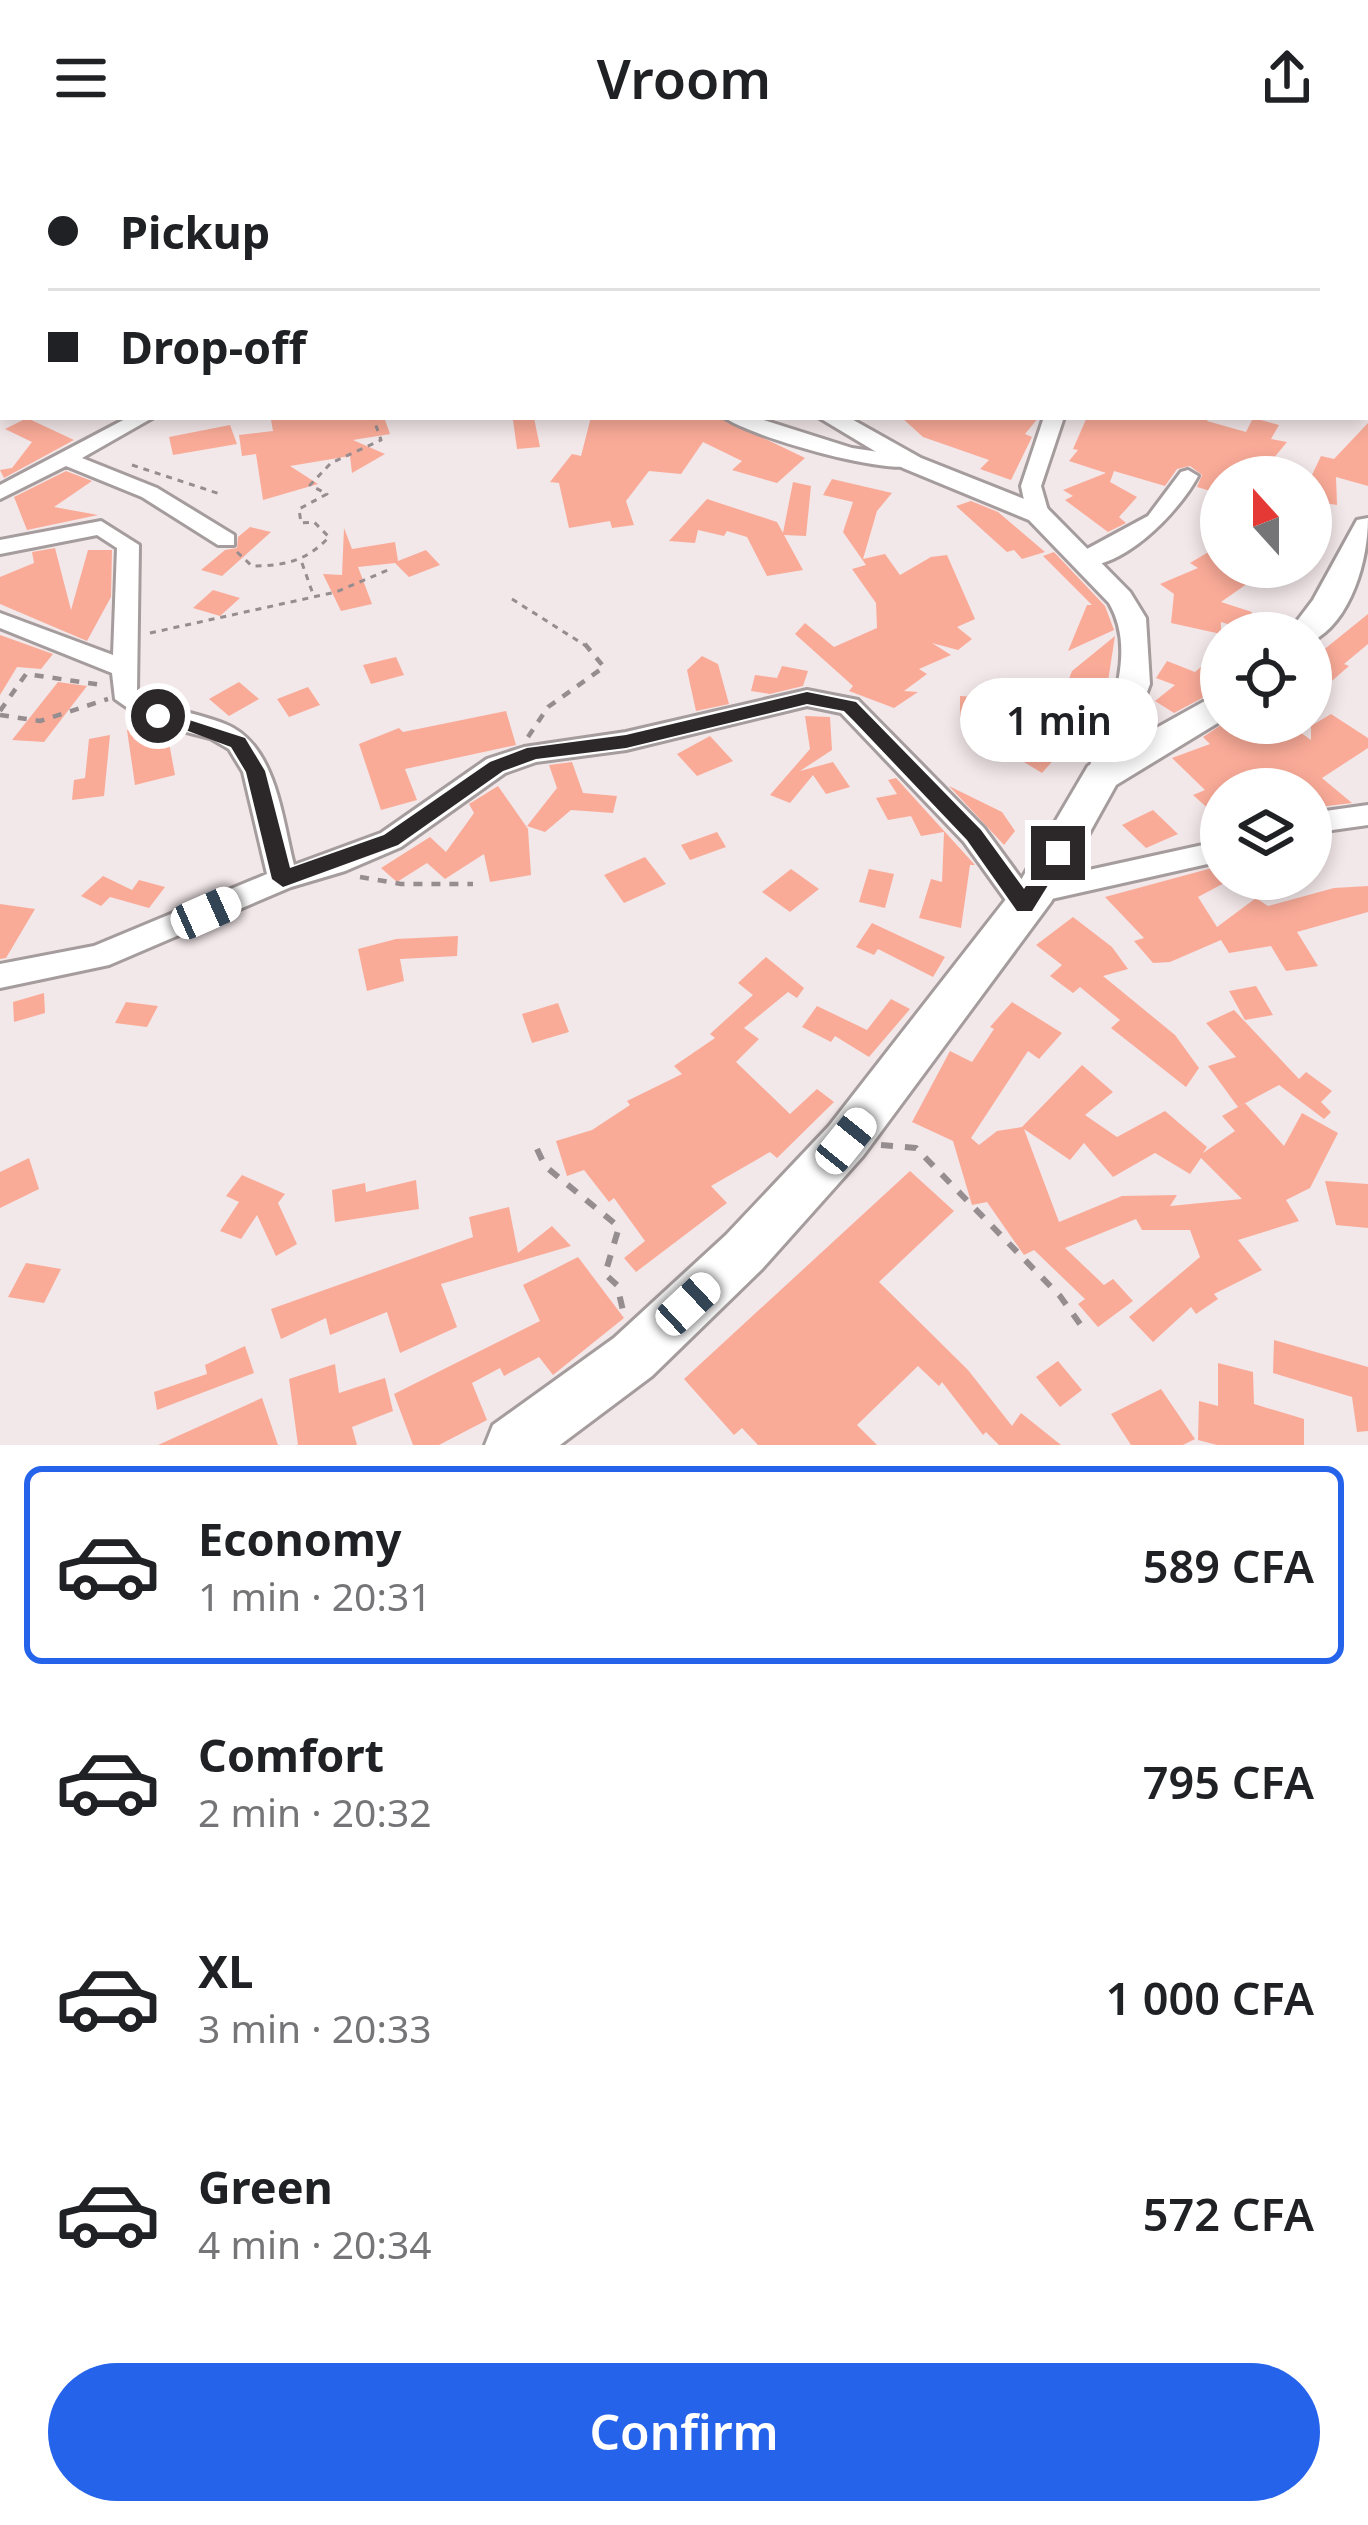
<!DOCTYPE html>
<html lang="en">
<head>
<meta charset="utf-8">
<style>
  :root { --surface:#fff; --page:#f2f2f2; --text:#202124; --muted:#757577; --line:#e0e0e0; --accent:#2563eb }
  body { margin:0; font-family:"Noto Sans",sans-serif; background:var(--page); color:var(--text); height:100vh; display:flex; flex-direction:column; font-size:45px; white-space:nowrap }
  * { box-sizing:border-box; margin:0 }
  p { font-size:39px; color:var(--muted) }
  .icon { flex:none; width:66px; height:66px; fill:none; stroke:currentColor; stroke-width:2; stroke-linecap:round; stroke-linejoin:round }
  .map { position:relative; height:1289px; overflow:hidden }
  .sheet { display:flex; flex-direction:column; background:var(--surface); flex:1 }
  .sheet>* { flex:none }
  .top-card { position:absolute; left:0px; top:0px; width:1368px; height:264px; box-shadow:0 6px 18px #0003; display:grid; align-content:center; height:264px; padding:0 48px; background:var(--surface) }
  .needle { width:78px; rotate:339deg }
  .buttons { position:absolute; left:1200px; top:300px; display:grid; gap:24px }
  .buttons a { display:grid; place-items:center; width:132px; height:132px; border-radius:50%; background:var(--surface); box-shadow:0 6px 18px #0003; font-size:60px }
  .end { position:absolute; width:54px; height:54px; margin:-27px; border:15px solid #2c2829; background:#fff; box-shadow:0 0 0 6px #fff }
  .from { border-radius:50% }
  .bubble { position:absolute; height:84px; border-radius:42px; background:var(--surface); box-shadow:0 6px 18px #0003; font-size:39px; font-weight:600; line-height:84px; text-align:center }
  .car { position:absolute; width:36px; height:72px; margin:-36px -18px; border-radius:15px; box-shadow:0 0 9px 3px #0007; background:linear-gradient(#fff 24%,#345 0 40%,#fff 0 76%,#345 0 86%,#fff 0) }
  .top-card b { display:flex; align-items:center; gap:42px; height:114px; font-size:45px }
  .top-card b+b { border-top:3px solid var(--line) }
  .top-card i { width:30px; height:30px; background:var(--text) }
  ul { padding:21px 0 0; list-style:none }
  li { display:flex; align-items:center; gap:36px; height:198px; margin:0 24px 18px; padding:0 24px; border:6px solid transparent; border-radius:18px }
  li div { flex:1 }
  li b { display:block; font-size:45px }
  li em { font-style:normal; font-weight:600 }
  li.active { border-color:var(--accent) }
  li>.icon { width:108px; height:108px; stroke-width:1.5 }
  .button { display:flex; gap:24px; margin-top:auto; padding:24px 48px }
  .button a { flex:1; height:138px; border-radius:72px; background:var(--accent); color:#fff; font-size:48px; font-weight:600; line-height:138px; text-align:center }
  header { display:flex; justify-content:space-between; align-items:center; height:156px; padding:0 48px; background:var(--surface); font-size:54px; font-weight:600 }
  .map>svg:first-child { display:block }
</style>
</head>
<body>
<header><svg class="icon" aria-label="menu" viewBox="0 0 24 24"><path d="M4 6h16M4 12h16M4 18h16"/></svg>Vroom<svg class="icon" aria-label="share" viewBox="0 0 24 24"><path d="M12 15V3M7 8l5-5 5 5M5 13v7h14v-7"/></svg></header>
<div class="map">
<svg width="1368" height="1289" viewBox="0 0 1368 1289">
  <rect width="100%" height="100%" fill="#f2e7e9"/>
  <path fill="#faab98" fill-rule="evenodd" d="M292,261H384L390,278L353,284L385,298L352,317L350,300L290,310L318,328L263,344L256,298L242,300L239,279L273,275L271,264Z
    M591,261H720L805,302L777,327L732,314L742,305L703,286L681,318L649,315L626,345L634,369L612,372L610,365L569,372L559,327L550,326L572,298L581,300Z
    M901,261H1039L1025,278L1032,281L1011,324L980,313L989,304L923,281Z
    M1087,261H1209L1207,265L1246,276L1253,262L1279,269L1271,283L1287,286L1258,321H1221V338L1197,331L1202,319L1190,310L1177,313L1165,330L1114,315L1110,326L1137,341L1119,361L1126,367L1108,376L1065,344L1073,340L1063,334L1106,317L1069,305L1078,294L1073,293Z
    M27,262L74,284L4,322L0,314L12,312L32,286L5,273Z
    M534,262L540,291L517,293L513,264Z
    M1368,267V330L1336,321L1337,349L1311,345V321L1321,300L1334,303Z
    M230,269L237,288L173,299L169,281Z
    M66,315L92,325L54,351L98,359L27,374L14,341Z
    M832,323L892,337L877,355L863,403L885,398L900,419L931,401L947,399L975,463L957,471L972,483L958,494L932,487L951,499L919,513L927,518L904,535L918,536L894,552L849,535L853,530L795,478L805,467L834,491L877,472L876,447L852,413L866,409L843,376L853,346L823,339Z
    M793,326L811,330L806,380L784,379L803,414L767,420L747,381L727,375L724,380L698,374L695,387L669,385L707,343L777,366L783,377Z
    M971,345L998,356L1045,396L1022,403L1014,394L1007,396L956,350Z
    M250,371L271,376L222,420L201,414L225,394L237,392L238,381Z
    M344,372L352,393L395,386L398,405L426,394L440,409L409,421L395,407L358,411L372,448L341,455L323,418L342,419Z
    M55,392L71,454L88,394H112L111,441L87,485L0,448V421L34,407L32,396Z
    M1210,395L1221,401V411H1271L1221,446L1252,456L1244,473L1221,466V478L1171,467L1174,438L1160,428L1198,412L1190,407Z
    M1054,396L1105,450L1114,474L1068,495L1087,449H1092L1043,400Z
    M213,434L240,442L220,460L193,452Z
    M1368,458V488L1344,508L1349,510L1326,530L1311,522V504Z
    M0,479L53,498L41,513L17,511L0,539Z
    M1115,480L1106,538L1101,537L1083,571L1042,617L1014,600L1009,603L960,560V540L992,542L1018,559L1033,547L1055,559L1072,515Z
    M1221,494V532L1174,557L1155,545L1175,529L1156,522L1167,505L1195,516Z
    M702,500L718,508L729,548L696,555L687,514Z
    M396,501L404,519L371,528L363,509Z
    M782,510L808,515L803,530L770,538L751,535L755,519L777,522Z
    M58,526L87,530L44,586L12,584Z
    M239,526L259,543L229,560L209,543Z
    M308,531L320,549L289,561L277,543Z
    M506,555L516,589L405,613L417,644L381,654L359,588L399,572L403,576Z
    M1331,558L1368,582V592L1322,622L1352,647L1311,652V633H1305L1300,623L1277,633H1221V664L1193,639L1205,634L1172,602L1210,588L1203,581L1224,567H1287L1311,584V570Z
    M805,560L830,561L832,594L800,615L833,606L850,631L826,638L813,619L790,647L770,639L810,593Z
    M147,570L167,576L175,619L135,629L127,574Z
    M110,579L104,640L72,644L74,624L85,622L89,583Z
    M710,580L733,605L697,620L677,598Z
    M572,606L583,637L617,640L613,657L571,654L545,676L527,670L557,632L549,609Z
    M896,622L975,709H970L961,772L919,762L931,723L942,726L944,676L921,680L911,660L888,664L876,642L897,638L888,624Z
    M498,630L528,673L531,719L490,726L484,698L445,723L427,707L397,726L381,712L430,681L446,696L474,657L469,648Z
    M949,630L1002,656L1015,675L1004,689Z
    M1153,654L1178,678L1146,692L1122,669Z
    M717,676L726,691L690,704L681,689Z
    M645,701L666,728L624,747L604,719Z
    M1212,712L1228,725L1198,741L1217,771L1256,742L1268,750L1334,732L1368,730V756L1297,776L1318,810L1286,815L1271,790L1229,797L1221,784L1170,806L1153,807L1134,785L1144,782L1105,741Z
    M791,713L819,733L790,756L762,736Z
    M869,713L894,718L885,752L859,746Z
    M103,720L132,734L139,724L165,731L149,752L110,741L101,750L81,740Z
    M0,748L35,753L6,802L0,803Z
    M1073,761L1112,791L1128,813L1103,820L1175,879L1199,912L1186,931L1111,872L1120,864L1080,831L1073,837L1050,820L1062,809L1036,789Z
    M872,767L945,801L933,821L878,793L874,799L856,791Z
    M458,780L457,800L400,803L404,825L367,835L358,793L396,783Z
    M766,801L804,832L797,842L788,836L744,872L759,883L736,906L790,958L817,933L834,946L777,1002L770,996L711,1030L727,1047L636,1116L624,1102L645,1085L614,1042L609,1046L584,1014L567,1020L556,985L592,974L630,949L627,945L682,918L674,910L715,882L710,878L753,839L738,827Z
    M1256,830L1273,859L1245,864L1229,835Z
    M44,837L45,857L14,866L13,846Z
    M891,843L910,853L869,901L835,880L831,886L802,871L817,850L867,874Z
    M126,846L158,850L147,871L115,867Z
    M1012,846L1062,877L1039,903L1028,895L971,982L979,989L997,975L1022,971L1082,909L1113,936L1085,959L1117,981L1165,955L1207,991L1203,997L1235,975L1222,960L1245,947L1284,990L1302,957L1338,977L1310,1032L1286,1044L1299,1065L1238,1084L1262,1114L1214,1138L1218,1143L1196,1158L1191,1151L1153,1186L1129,1161L1200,1101L1190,1074H1142L1136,1063L1065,1092L1104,1129L1113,1123L1133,1145L1098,1171L1078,1148L1085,1143L1034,1094L1024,1099L987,1046L972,1049L953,985L912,966L950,895L972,906L994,873L990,871ZM1024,973L1070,1004L1084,987L1113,1021L1155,997L1190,1018L1201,1002L1242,1043L1170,1050L1177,1039L1122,1040L1059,1066Z
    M558,847L569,876L532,887L522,858Z
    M1234,854L1299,923L1306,916L1332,935L1321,946L1331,956L1324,963L1279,929L1238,951L1208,910L1236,901L1206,867Z
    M29,1002L39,1033L0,1052V1016Z
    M910,1015L954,1055L879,1126L968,1214L1012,1270L1021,1257L1061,1289H999L986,1276L983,1279L942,1226L939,1230L918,1210L857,1269L877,1289H758L742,1272L734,1279L684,1223Z
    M242,1019L285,1038L278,1047L297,1088L276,1100L257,1059L241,1083L220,1075L239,1046L226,1040Z
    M416,1024L419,1053L335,1066L332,1034L365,1027L366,1036Z
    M1325,1025L1368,1028V1072L1336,1069Z
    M509,1051L518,1097L552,1070L571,1090L441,1128L457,1171L400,1197L387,1156L330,1179L326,1162L281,1183L271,1153L473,1081L469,1061Z
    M578,1101L624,1162L553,1219L539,1201L504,1220L500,1212L472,1227L487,1264L439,1289H413L394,1238L540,1165L523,1129Z
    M26,1107L61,1113L44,1147L8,1141Z
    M1274,1184L1368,1211V1275L1357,1276L1352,1241L1273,1217Z
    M245,1190L254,1217L157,1254L154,1236L207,1218L205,1209Z
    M1058,1205L1082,1234L1060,1251L1036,1221Z
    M1218,1207L1253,1216L1254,1248L1304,1263V1289H1217L1198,1284L1199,1245L1218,1250Z
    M335,1208L339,1237L385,1222L393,1255L352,1271L357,1289H298L289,1223Z
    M1161,1233L1195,1283L1183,1289H1131L1111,1258Z
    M262,1242L278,1289H158Z"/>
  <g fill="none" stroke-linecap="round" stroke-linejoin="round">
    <g stroke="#a59c9d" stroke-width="6">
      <path id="minor" d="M578,0H592V3H578Z
        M129,261H154L82,302L157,332L234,379V389H218L142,341L66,310L0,343V329Z
        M724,261H754L852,292L912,301L922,307C899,324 748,280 724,261Z
        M1044,261H1064L1041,330L1049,358L1038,364L1027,358L1021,330Z
        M1188,314L1198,320C1178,357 1121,417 1074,410V400L1148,360L1181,316Z
        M101,365L139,389L137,534C171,557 189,554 225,568C276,588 282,663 294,709L381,677L487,603L524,591L626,576L807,534L858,544L984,672L1025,728L1221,685V705L1038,746L1035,757H1015L964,686L841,557L807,550L626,594L536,606L505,617L401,691L345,715L291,731L109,809L0,832V808L94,790L267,718L243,616L229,593L210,582L148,566L115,543L112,517L0,472V457L113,499L117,392L97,379L0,398V384Z
        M1368,649V669L1311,677V657Z"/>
    </g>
    <g stroke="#a59c9d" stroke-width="6">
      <path id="tertiary" d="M955,0H983L953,3Z
        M818,261H848L921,302L1047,352L1130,436L1146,462L1150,528L1113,628H1091L1086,620C1105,568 1140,500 1109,447L1029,364L903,312Z"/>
    </g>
    <g stroke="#a59c9d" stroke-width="6">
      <path id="secondary" d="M1368,362C1368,403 1352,465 1311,486V477H1288L1313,444L1357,364Z
        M1221,536V565L1116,629L1051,746L863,1000L762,1113L652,1220L560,1289H485L493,1269L614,1182L726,1079L829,970L1021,724L1088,610Z"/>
    </g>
    <path stroke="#958d8f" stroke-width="3" stroke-dasharray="6 6" stroke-linecap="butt" d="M1313,0L1319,3
      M359,3L370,0
      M132,309L223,339
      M237,396L252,410C284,410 307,405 329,381L314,366L301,367L299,353L327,338L310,329L331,307L381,284L373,261
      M302,407L314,441
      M512,443L586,490
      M150,477L336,436L388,414"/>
    <path stroke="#958d8f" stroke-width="4.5" stroke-dasharray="9 9" stroke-linecap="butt" d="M0,555L26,518L102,529
      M0,559L40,565L108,543
      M528,581L548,551L604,511L584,487
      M360,721L401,728H473"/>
    <path stroke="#958d8f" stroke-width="6" stroke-dasharray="12 12" stroke-linecap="butt" d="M881,989L916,992L1060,1140L1083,1172
      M537,993L545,1010L619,1071L605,1118L617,1129L624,1159"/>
    <use href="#minor" fill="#fff" fill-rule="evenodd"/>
    <use href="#tertiary" fill="#fff" fill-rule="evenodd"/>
    <use href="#secondary" fill="#fff" fill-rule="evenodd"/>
  </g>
  <path fill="#2c2829" d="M807,536L856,546L981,674L1024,733L1051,692H1065L1068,697L1032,755H1017L967,684L854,565L844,555L807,548L626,592L536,603L503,615L398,689L283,731L272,723L246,616L231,591L148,560L158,554L245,582L265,615L290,712L384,679L490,606L527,592L626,579Z"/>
</svg>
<div class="buttons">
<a><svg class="needle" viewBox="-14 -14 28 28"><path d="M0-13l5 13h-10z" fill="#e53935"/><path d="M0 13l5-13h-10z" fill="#757577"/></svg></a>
<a><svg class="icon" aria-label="locate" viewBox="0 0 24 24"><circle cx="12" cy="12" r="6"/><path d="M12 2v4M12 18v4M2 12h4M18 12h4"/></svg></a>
<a><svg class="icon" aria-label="layers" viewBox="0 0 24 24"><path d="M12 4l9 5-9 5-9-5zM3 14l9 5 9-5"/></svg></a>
</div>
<i class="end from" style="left:158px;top:560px"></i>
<i class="end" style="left:1058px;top:697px"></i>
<div class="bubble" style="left:960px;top:522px;width:198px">1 min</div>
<i class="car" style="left:206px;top:757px;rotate:66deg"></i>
<i class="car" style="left:846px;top:985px;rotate:39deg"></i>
<i class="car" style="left:688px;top:1148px;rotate:47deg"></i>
<div class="top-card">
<b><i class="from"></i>Pickup</b>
<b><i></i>Drop-off</b>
</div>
</div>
<section class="sheet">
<ul>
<li class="active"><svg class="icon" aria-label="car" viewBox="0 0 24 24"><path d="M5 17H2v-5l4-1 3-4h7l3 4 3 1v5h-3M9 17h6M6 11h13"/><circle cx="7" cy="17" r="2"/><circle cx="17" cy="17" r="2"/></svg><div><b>Economy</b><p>1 min · 20:31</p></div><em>589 CFA</em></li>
<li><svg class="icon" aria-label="car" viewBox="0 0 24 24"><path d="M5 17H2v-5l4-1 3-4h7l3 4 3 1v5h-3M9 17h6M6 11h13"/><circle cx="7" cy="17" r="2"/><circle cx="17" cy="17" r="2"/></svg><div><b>Comfort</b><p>2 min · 20:32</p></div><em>795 CFA</em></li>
<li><svg class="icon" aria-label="car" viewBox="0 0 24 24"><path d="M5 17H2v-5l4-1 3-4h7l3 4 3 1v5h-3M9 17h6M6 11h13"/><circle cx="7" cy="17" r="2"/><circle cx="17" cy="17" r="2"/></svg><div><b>XL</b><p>3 min · 20:33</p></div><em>1 000 CFA</em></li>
<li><svg class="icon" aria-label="car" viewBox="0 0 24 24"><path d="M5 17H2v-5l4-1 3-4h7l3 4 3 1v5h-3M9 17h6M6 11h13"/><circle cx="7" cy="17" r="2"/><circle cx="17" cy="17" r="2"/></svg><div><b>Green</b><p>4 min · 20:34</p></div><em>572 CFA</em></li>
</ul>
<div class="button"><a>Confirm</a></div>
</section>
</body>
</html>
